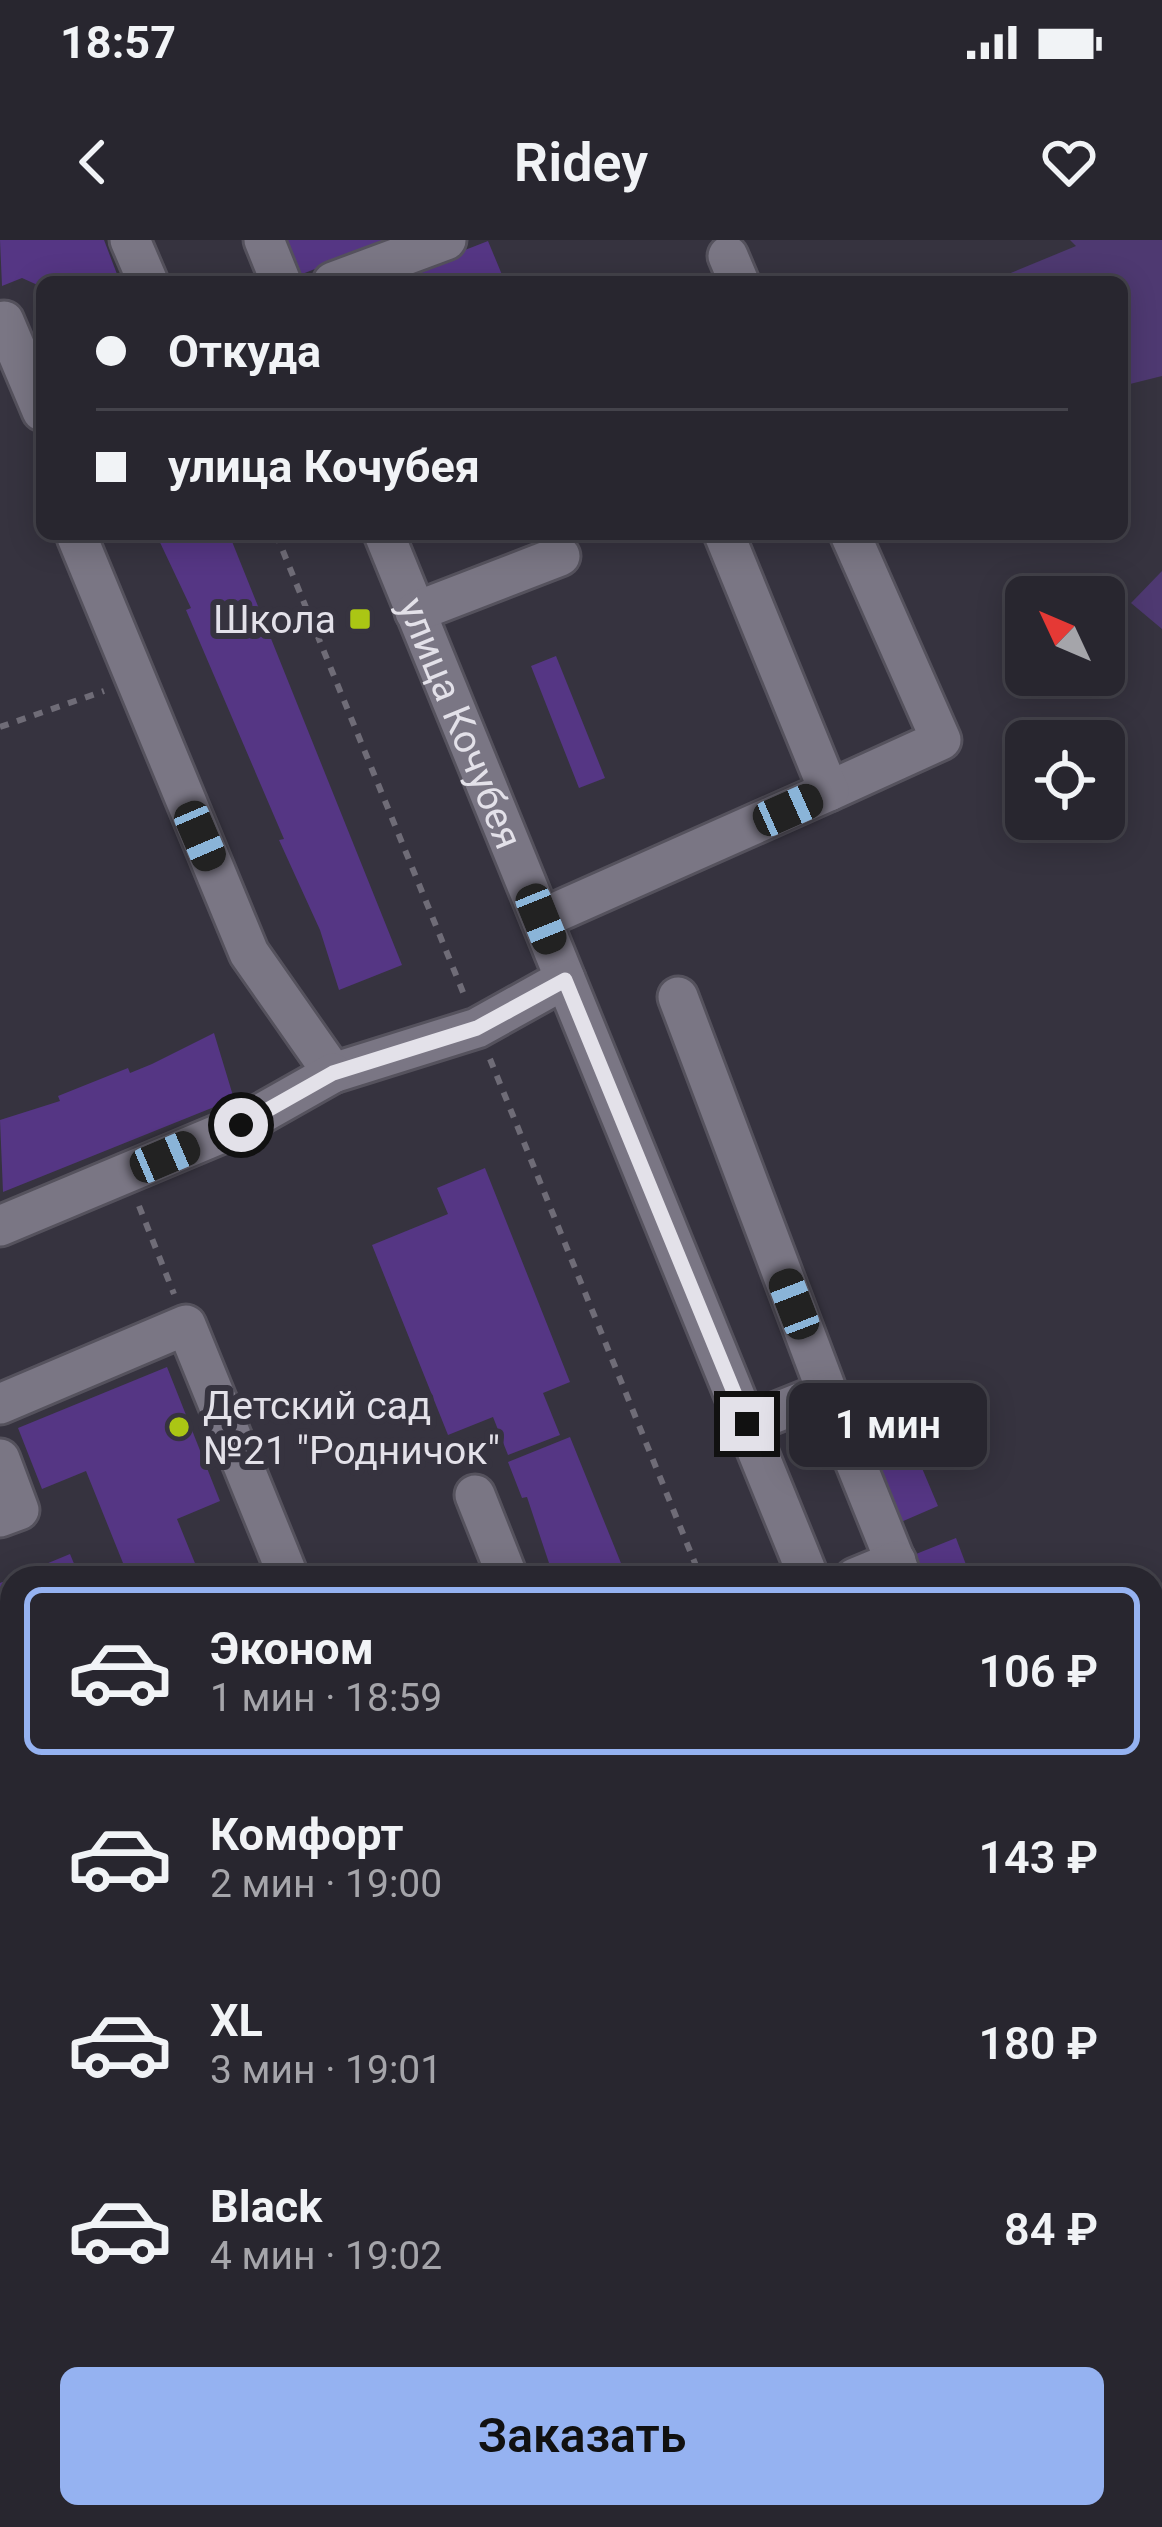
<!DOCTYPE html>
<html lang="ru">
<head>
<meta charset="utf-8">
<style>
  :root { --surface:#28262f; --page:#34323b; --text:#f1f3f6; --muted:#a5a5aa; --line:#44434b; --accent:#95b2f1 }
  body { margin:0; font-family:Roboto,sans-serif; background:var(--page); color:var(--text); height:100vh; display:flex; flex-direction:column; font-size:45px; white-space:nowrap }
  * { box-sizing:border-box; margin:0 }
  p { font-size:39px; color:var(--muted) }
  .icon { flex:none; width:66px; height:66px; fill:none; stroke:currentColor; stroke-width:2; stroke-linecap:round; stroke-linejoin:round }
  .map { position:relative; flex:1; overflow:hidden }
  .details { position:absolute; left:0px; top:1326px; width:1164px; height:963px; display:flex; flex-direction:column; background:var(--surface); border-radius:36px 36px 0 0; box-shadow:0 6px 30px #0003,0 0 0 3px var(--line) }
  .details>* { flex:none }
  .banner { position:absolute; left:36px; top:36px; width:1092px; height:264px; border-radius:18px; box-shadow:0 6px 30px #0003,0 0 0 3px var(--line); display:grid; align-content:center; height:264px; padding:0 60px; background:var(--surface) }
  .needle { width:78px; rotate:314deg }
  .buttons { position:absolute; left:1005px; top:336px; display:grid; gap:24px }
  .buttons a { display:grid; place-items:center; width:120px; height:120px; border-radius:18px; background:var(--surface); box-shadow:0 6px 30px #0003,0 0 0 3px var(--line); font-size:60px }
  .end { position:absolute; width:54px; height:54px; margin:-27px; border:15px solid #e3e1e9; background:#111; box-shadow:0 0 0 6px #111 }
  .from { border-radius:50% }
  .bubble { position:absolute; height:84px; border-radius:18px; background:var(--surface); box-shadow:0 6px 30px #0003,0 0 0 3px var(--line); font-size:39px; font-weight:600; line-height:84px; text-align:center }
  .car { position:absolute; width:36px; height:72px; margin:-36px -18px; border-radius:15px; box-shadow:0 0 9px 3px #0007; background:linear-gradient(#222 24%,#8ab4d8 0 40%,#222 0 76%,#8ab4d8 0 86%,#222 0) }
  .banner b { display:flex; align-items:center; gap:42px; height:114px; font-size:45px }
  .banner b+b { border-top:3px solid var(--line) }
  .banner i { width:30px; height:30px; background:var(--text) }
  ul { padding:21px 0 0; list-style:none }
  li { display:flex; align-items:center; gap:36px; height:168px; margin:0 24px 18px; padding:0 36px; border:6px solid transparent; border-radius:18px }
  li div { flex:1 }
  li b { display:block; font-size:45px }
  li em { font-style:normal; font-weight:600 }
  li.selected { border-color:var(--accent) }
  li>.icon { width:108px; height:108px; stroke-width:1.5 }
  .cta { display:flex; gap:24px; margin-top:auto; padding:24px 60px }
  .cta a { flex:1; height:138px; border-radius:18px; background:var(--accent); color:#111; font-size:48px; font-weight:600; line-height:138px; text-align:center }
  .status { display:flex; justify-content:space-between; align-items:center; height:84px; padding:0 60px; background:var(--surface); direction:ltr }
  .status svg { height:33px; fill:currentColor }
  header { display:flex; justify-content:space-between; align-items:center; height:156px; padding:0 60px; background:var(--surface); font-size:54px; font-weight:600 }
  .map>svg:first-child { display:block }
</style>
</head>
<body>
<div class="status"><b>18:57</b><svg viewBox="0 0 49 12"><path d="M0 12V9h3v3zM5 12V6h3v6zM10 12V3h3v9zM15 12V0h3v12zM26 1h20v11H26zM47 4h2v5h-2z"/></svg></div>
<header><svg class="icon" aria-label="back" viewBox="0 0 24 24"><path d="M15 5l-7 7 7 7"/></svg>Ridey<svg class="icon" aria-label="heart" viewBox="0 0 24 24"><path d="M12 20l-8-8c-3-5 5-10 8-4 3-6 11-1 8 4z"/></svg></header>
<div class="map">
<svg width="1162" height="2287" viewBox="0 0 1162 2287">
  <rect width="100%" height="100%" fill="#36333f"/>
  <path fill="#4e3971" d="M1070,0H1162V136L1122,146V42H989L1076,6Z
    M1162,331V389L1131,363Z"/>
  <path fill="#553684" d="M0,0H104L120,42H42V47L22,38L2,46Z
    M282,0H389L297,36Z
    M488,1L505,42H383Z
    M156,294H229L402,725L339,750L320,690L279,600L284,599L186,370L191,368Z
    M556,416L605,538L579,548L531,426Z
    M214,793L234,859L3,952L0,880L60,861L58,856L128,828L130,833L152,824Z
    M485,928L570,1142L543,1153L560,1195L508,1215L493,1177L448,1195L372,1005L448,974L437,948Z
    M167,1127L220,1261L177,1279L201,1338H102L125,1328L86,1231L42,1249L18,1188Z
    M886,1143L938,1266L901,1282L849,1159Z
    M570,1197L627,1338H554L527,1257L522,1258L508,1222Z
    M956,1298L971,1338H914L906,1318Z
    M70,1314L80,1338H12V1412L0,1391V1343Z
    M0,1630L12,1639V1724L0,1715Z
    M12,1975V2093H11L0,2061V1980Z
    M152,2277H220L224,2287H156Z
    M368,2277H466L470,2287H372Z
    M515,2277H638L642,2287H520Z
    M943,2277H1010L1014,2287H946Z"/>
  <g fill="none" stroke-linecap="round" stroke-linejoin="round">
    <g stroke="#55525d" stroke-width="45">
      <g id="minor">
        <path d="M130,0L148,42"/>
        <path d="M264,0L281,42"/>
        <path d="M728,16L739,42"/>
        <path d="M333,42L446,0"/>
        <path d="M0,82L4,81L42,171"/>
        <path id="s1" d="M384,294L809,1338"/>
        <path d="M77,297L249,713L333,833L477,788L565,739"/>
        <path d="M415,372L560,316"/>
        <path d="M829,551L941,500L850,294"/>
        <path d="M541,679L829,551L724,294"/>
        <path d="M678,757L827,1152L747,1184"/>
        <path d="M0,986L241,885L333,833"/>
        <path d="M827,1152L902,1338"/>
        <path d="M0,1164L186,1085L289,1338"/>
        <path d="M0,1219L19,1270L0,1277"/>
        <path d="M475,1255L508,1338"/>
        <path d="M855,1338L896,1321"/>
        <path d="M0,1422L12,1454"/>
        <path d="M0,1782L12,1790"/>
        <path d="M1152,1890L1162,1866"/>
        <path d="M0,1947L12,1942"/>
        <path d="M0,2120L12,2118"/>
        <path d="M1152,2190L1162,2215"/>
        <path d="M101,2277L105,2287"/>
        <path d="M896,2277L900,2287"/>
      </g>
    </g>
    <path stroke="#6f6c77" stroke-width="6" stroke-dasharray="9 9" stroke-linecap="butt" d="M276,294L465,757
      M0,487L104,451
      M490,819L701,1338
      M139,966L174,1054
      M0,1558L12,1568
      M0,1834H12
      M1152,1946L1162,1947
      M1152,2067L1162,2089
      M0,2186L12,2206
      M43,2277L48,2287
      M275,2277L280,2287
      M1078,2277L1082,2287"/>
    <use href="#minor" stroke="#7a7684" stroke-width="39"/>
  </g>
  <g fill="none" stroke-linecap="round" stroke-linejoin="round">
    <path stroke="#e3e1e9" stroke-width="15" d="M241,885L333,833L477,788L565,740L747,1184"/>
  </g>
  <g fill="#abc614" stroke="#36333f" stroke-width="4.5">
    <rect x="348" y="367" width="24" height="24" rx="6"/>
    <circle cx="179" cy="1187" r="12"/>
  </g>
  <g text-anchor="middle" stroke-width="12" stroke-linejoin="round" paint-order="stroke">
    <g font-size="39" fill="#e3e1e9" stroke="#36333f" text-anchor="end">
      <text x="336" y="393">Школа</text>
      <text x="203" y="1179" text-anchor="start">Детский сад<tspan x="203" dy="45">№21 "Родничок"</tspan></text>
    </g>
    <g font-size="39" fill="#e3e1e9" stroke="#36333f">
      <text dy="14" stroke="none"><textPath href="#s1" startOffset="204">улица Кочубея</textPath></text>
    </g>
  </g>
</svg>
<div class="buttons">
<a><svg class="needle" viewBox="-14 -14 28 28"><path d="M0-13l5 13h-10z" fill="#e53935"/><path d="M0 13l5-13h-10z" fill="#a5a5aa"/></svg></a>
<a><svg class="icon" aria-label="locate" viewBox="0 0 24 24"><circle cx="12" cy="12" r="6"/><path d="M12 2v4M12 18v4M2 12h4M18 12h4"/></svg></a>
</div>
<i class="end from" style="left:241px;top:885px"></i>
<i class="end" style="left:747px;top:1184px"></i>
<div class="bubble" style="left:789px;top:1143px;width:198px">1 мин</div>
<i class="car" style="left:788px;top:570px;rotate:66deg"></i>
<i class="car" style="left:200px;top:596px;rotate:157deg"></i>
<i class="car" style="left:541px;top:679px;rotate:158deg"></i>
<i class="car" style="left:165px;top:917px;rotate:67deg"></i>
<i class="car" style="left:794px;top:1064px;rotate:339deg"></i>
<div class="banner">
<b><i class="from"></i>Откуда</b>
<b><i></i>улица Кочубея</b>
</div>
<section class="details">
<ul>
<li class="selected"><svg class="icon" aria-label="car" viewBox="0 0 24 24"><path d="M5 17H2v-5l4-1 3-4h7l3 4 3 1v5h-3M9 17h6M6 11h13"/><circle cx="7" cy="17" r="2"/><circle cx="17" cy="17" r="2"/></svg><div><b>Эконом</b><p>1 мин · 18:59</p></div><em>106 ₽</em></li>
<li><svg class="icon" aria-label="car" viewBox="0 0 24 24"><path d="M5 17H2v-5l4-1 3-4h7l3 4 3 1v5h-3M9 17h6M6 11h13"/><circle cx="7" cy="17" r="2"/><circle cx="17" cy="17" r="2"/></svg><div><b>Комфорт</b><p>2 мин · 19:00</p></div><em>143 ₽</em></li>
<li><svg class="icon" aria-label="car" viewBox="0 0 24 24"><path d="M5 17H2v-5l4-1 3-4h7l3 4 3 1v5h-3M9 17h6M6 11h13"/><circle cx="7" cy="17" r="2"/><circle cx="17" cy="17" r="2"/></svg><div><b>XL</b><p>3 мин · 19:01</p></div><em>180 ₽</em></li>
<li><svg class="icon" aria-label="car" viewBox="0 0 24 24"><path d="M5 17H2v-5l4-1 3-4h7l3 4 3 1v5h-3M9 17h6M6 11h13"/><circle cx="7" cy="17" r="2"/><circle cx="17" cy="17" r="2"/></svg><div><b>Black</b><p>4 мин · 19:02</p></div><em>84 ₽</em></li>
</ul>
<div class="cta"><a>Заказать</a></div>
</section>
</div>
</body>
</html>
